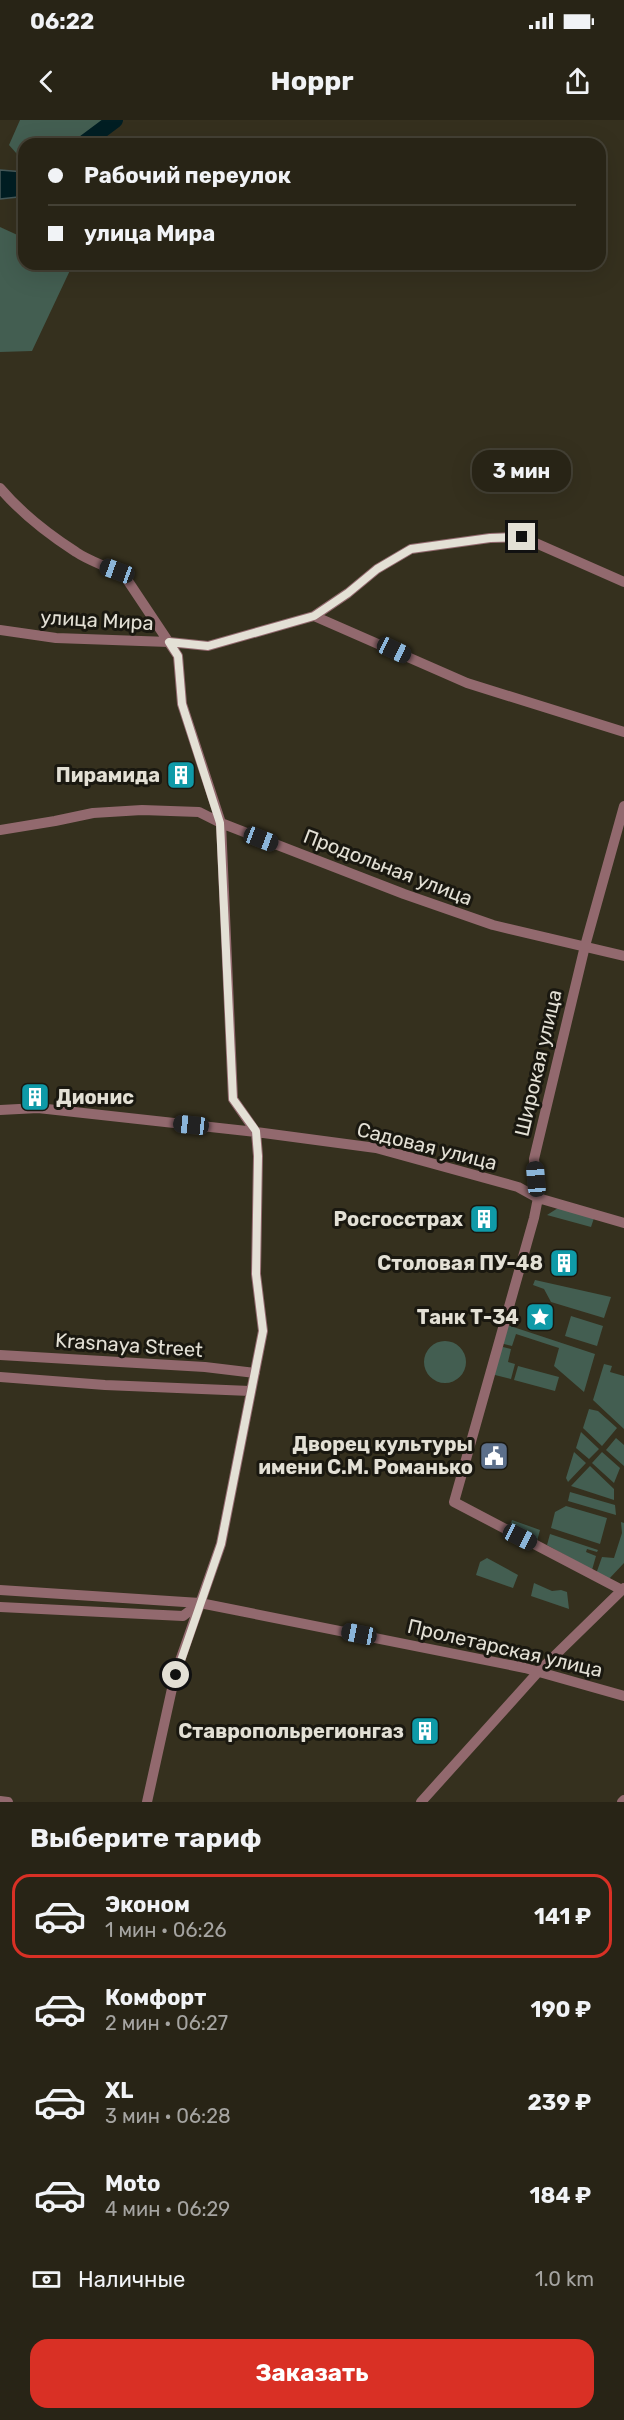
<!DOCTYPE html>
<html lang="ru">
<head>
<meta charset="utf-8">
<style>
  :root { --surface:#282416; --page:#343023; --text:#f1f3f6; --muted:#a5a4a1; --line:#444135; --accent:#d93025 }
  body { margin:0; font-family:Rubik,sans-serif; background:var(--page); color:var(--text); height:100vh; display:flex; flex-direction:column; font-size:22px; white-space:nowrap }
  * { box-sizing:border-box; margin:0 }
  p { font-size:20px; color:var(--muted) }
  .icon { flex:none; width:33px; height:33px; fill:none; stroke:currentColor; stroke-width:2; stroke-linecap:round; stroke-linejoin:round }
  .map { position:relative; height:1682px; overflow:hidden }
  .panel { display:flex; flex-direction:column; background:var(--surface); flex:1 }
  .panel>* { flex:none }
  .top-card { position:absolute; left:18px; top:18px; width:588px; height:132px; border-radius:18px; box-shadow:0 6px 24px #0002,0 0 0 2px var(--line); display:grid; align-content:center; height:132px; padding:0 30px; background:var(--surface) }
  .end { position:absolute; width:27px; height:27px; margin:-14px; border:8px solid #e3e0d5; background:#111; box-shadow:0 0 0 3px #111 }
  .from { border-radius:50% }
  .bubble { position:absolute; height:42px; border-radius:18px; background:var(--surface); box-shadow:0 6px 24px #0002,0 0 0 2px var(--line); font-size:20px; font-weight:700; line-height:42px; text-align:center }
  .car { position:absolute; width:18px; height:36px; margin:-18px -9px; border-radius:8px; box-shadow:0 0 4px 2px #0007; background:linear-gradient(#222 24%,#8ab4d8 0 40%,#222 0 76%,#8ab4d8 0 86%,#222 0) }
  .top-card b { display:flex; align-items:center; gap:21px; height:57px; font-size:22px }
  .top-card b+b { border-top:2px solid var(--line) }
  .top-card i { width:15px; height:15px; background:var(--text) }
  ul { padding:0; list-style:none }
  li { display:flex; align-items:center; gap:18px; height:84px; margin:0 12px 9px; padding:0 18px; border:3px solid transparent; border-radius:18px }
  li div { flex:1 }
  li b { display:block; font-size:22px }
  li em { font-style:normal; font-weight:700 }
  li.current { border-color:var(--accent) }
  li>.icon { width:54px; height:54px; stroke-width:1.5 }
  h2 { padding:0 30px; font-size:27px; line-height:72px }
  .pay { display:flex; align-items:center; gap:15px; height:66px; padding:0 30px; font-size:22px }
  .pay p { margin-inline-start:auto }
  .cta { display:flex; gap:12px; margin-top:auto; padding:12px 30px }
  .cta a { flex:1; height:69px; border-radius:18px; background:var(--accent); color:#fff; font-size:24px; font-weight:700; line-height:69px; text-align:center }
  .status { display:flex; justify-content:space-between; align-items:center; height:42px; padding:0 30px; background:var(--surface); direction:ltr }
  .status svg { height:16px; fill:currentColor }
  header { display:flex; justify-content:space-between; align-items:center; height:78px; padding:0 30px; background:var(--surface); font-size:27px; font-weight:700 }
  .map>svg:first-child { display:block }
</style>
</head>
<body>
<div class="status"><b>06:22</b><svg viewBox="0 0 49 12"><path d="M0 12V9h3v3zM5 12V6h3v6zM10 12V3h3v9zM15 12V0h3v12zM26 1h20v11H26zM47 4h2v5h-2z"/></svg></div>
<header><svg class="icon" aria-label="back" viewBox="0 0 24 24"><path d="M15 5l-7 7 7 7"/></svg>Hoppr<svg class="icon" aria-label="share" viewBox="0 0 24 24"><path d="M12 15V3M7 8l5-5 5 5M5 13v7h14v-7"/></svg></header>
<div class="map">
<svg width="624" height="1682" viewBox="0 0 624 1682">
  <rect width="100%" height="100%" fill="#35301e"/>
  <path fill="#435e51" d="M20,0H121L88,24H24V42L9,25Z
    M0,107L24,118V144H73L32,231L0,232Z
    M558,1088L594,1098L591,1107L547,1095Z
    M535,1160L611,1177L604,1198L551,1182L544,1169L533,1165Z
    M571,1196L603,1206L597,1226L565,1216Z
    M507,1205L595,1234L584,1272L554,1246L559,1228L516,1214L512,1226L504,1224L502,1220Z
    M424 1242a21 21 0 1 1 42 0a21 21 0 1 1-42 0Z
    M503,1227L511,1229L508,1242L515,1244L511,1259L495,1255L494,1251L500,1229Z
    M604,1244L612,1246L610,1252L624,1256V1309L593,1280Z
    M518,1246L559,1257L555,1271L514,1260Z
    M589,1289L598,1291L617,1308L602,1326L583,1308Z
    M581,1312L599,1329L589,1339L576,1328Z
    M616,1318L624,1325V1346L606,1330Z
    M574,1332L586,1343L568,1362L566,1358Z
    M602,1332L620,1348L614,1363L592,1343Z
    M590,1346L614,1369V1380L571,1366Z
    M570,1372L615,1385L616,1395L568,1381Z
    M566,1386L607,1398L600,1424L551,1408L555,1392Z
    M512,1400L540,1410L537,1421L509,1408Z
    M621,1402L624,1403V1443L608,1460L596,1454L602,1437L614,1438L622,1413Z
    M550,1414L598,1430L597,1432L587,1429L586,1432L596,1436L592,1450L547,1425Z
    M487,1438L518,1455L513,1468L476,1455L480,1442Z
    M534,1463L552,1471L561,1470L567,1472L569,1489L531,1476Z"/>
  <path fill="#011e23" stroke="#455858" stroke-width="1.5" d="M0,50L24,52L23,73L18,77L0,79Z"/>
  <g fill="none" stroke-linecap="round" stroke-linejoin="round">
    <path stroke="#011e23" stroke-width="16" d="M83,24L115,0"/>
    <path stroke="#92696e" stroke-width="10" d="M0,368C22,394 48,414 76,432C92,443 112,447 126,458L178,536L182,584L221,703L233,979L256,1012L258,1036L256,1154L263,1211L221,1424L175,1555L147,1682
      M314,496L467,563L624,612
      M0,510L56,518L169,522L208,526L314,496L348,473L377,449L411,429L490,418L522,417L624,462
      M0,710L55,701L93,693L142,690L199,692L221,703L404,774L493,805L624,836
      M0,990L38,988L256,1012L376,1028L518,1067L538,1078L624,1103
      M0,1235L205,1247L255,1253
      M0,1257L105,1265L250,1271
      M0,1470L200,1483L183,1496L0,1487
      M622,1470L454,1382L534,1098L538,1078L534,1039L585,826L624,686
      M200,1483L525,1548L624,1576
      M0,1681L8,1682
      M421,1682L539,1551L624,1468
      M622,1682L624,1680"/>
  </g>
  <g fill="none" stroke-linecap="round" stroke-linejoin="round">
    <path stroke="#e3e0d5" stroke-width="8" d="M176,1555L221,1424L263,1211L256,1154L258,1036L256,1011L233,979L220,703L182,584L178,536L169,522L208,526L314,496L348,473L377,449L411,429L490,418L522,417"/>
  </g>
  <defs>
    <g id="building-square" transform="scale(1.5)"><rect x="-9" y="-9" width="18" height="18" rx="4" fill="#0f9aa8" stroke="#1a1810"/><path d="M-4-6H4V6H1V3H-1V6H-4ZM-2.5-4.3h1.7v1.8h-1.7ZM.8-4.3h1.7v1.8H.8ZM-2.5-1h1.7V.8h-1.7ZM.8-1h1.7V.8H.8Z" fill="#fff"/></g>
    <g id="sight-square" transform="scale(1.5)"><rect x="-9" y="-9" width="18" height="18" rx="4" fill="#0f9aa8" stroke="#1a1810"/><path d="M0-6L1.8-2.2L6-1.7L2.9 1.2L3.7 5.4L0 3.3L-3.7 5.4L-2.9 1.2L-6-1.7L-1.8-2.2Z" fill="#fff"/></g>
    <g id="civic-square" transform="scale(1.5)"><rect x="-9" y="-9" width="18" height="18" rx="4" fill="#5c6f8a" stroke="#1a1810"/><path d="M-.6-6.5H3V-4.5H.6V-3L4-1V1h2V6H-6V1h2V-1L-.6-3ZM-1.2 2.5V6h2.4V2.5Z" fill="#fff"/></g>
  </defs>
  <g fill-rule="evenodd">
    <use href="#building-square" x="181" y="655"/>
    <use href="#building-square" x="35" y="977"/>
    <use href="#building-square" x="484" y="1099"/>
    <use href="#building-square" x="564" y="1143"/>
    <use href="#sight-square" x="540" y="1197"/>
    <use href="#civic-square" x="494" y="1336"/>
    <use href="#building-square" x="425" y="1611"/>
  </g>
  <g text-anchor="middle" stroke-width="6" stroke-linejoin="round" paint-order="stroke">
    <g font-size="20" fill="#e3e0d5" stroke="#1a1810">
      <text transform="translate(97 500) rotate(3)" y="7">улица Мира</text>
      <text transform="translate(388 747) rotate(21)" y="7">Продольная улица</text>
      <text transform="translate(538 943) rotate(-77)" y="7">Широкая улица</text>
      <text transform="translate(427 1026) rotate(14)" y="7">Садовая улица</text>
      <text transform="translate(129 1225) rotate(4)" y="7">Krasnaya Street</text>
      <text transform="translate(505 1528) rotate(13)" y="7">Пролетарская улица</text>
    </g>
    <g font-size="20" font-weight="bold" fill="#e3e0d5" stroke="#1a1810" text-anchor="end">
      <text x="160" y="662">Пирамида</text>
      <text x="56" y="984" text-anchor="start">Дионис</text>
      <text x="463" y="1106">Росгосстрах</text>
      <text x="543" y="1150">Столовая ПУ-48</text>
      <text x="519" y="1204">Танк Т-34</text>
      <text x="473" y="1331">Дворец культуры<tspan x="473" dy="23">имени С.М. Романько</tspan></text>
      <text x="404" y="1618">Ставропольрегионгаз</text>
    </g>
  </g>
</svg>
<i class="end from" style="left:176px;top:1555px"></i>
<i class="end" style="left:522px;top:417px"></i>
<div class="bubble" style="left:472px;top:330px;width:99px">3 мин</div>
<i class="car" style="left:117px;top:451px;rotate:290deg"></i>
<i class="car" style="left:394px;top:530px;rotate:115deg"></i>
<i class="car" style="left:261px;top:719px;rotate:111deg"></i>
<i class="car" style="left:191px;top:1005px;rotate:276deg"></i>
<i class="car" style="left:536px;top:1059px;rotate:355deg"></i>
<i class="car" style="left:520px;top:1417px;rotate:117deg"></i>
<i class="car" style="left:359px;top:1514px;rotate:281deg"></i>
<div class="top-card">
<b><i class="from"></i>Рабочий переулок</b>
<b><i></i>улица Мира</b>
</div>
</div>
<section class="panel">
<h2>Выберите тариф</h2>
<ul>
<li class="current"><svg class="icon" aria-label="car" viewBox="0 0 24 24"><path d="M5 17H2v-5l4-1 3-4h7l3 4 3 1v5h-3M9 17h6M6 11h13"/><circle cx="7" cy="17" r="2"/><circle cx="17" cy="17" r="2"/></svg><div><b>Эконом</b><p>1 мин · 06:26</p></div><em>141 ₽</em></li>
<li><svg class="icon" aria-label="car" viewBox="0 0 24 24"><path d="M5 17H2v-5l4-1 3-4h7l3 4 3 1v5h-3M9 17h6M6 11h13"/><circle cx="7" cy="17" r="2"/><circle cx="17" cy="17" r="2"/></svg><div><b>Комфорт</b><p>2 мин · 06:27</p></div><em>190 ₽</em></li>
<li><svg class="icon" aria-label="car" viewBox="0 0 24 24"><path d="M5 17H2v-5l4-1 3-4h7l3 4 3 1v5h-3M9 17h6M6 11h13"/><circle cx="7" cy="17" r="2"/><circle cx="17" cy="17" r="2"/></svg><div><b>XL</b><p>3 мин · 06:28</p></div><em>239 ₽</em></li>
<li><svg class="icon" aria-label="car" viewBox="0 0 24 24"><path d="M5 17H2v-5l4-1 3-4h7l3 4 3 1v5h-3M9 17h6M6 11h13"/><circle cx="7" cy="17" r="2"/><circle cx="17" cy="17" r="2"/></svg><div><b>Moto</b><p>4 мин · 06:29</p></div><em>184 ₽</em></li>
</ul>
<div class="pay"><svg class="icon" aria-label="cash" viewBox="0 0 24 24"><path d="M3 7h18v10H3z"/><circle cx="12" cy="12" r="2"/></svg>Наличные<p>1.0 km</p></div>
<div class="cta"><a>Заказать</a></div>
</section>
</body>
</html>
